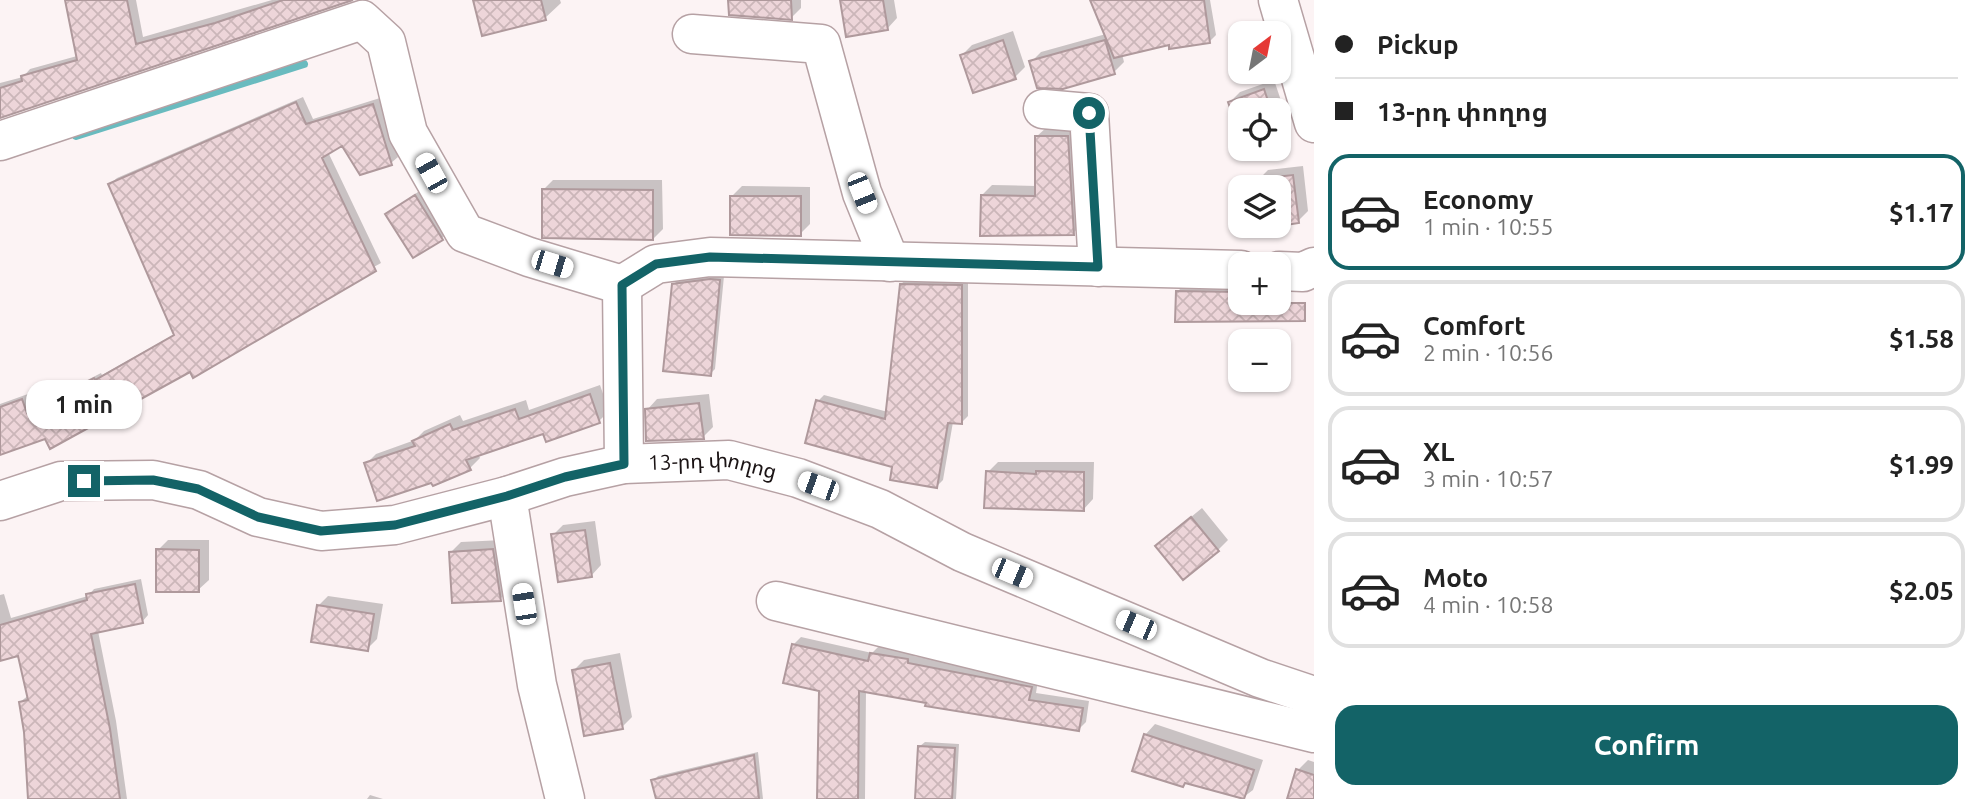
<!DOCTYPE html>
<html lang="en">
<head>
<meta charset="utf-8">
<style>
  :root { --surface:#fff; --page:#f6f6f6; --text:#222; --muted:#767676; --line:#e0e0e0; --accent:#136367 }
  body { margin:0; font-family:Ubuntu,"Noto Sans Armenian",sans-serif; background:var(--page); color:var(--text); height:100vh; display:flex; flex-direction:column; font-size:26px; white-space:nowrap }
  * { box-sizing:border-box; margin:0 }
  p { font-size:23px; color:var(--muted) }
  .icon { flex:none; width:38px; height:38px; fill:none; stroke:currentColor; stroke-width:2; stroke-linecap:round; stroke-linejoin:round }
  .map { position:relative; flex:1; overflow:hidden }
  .drawer { display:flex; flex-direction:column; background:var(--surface); width:665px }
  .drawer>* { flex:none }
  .hud { display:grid; align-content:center; height:154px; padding:0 21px; background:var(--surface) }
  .needle { width:46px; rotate:32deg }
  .tools { position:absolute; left:1228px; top:21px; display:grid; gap:14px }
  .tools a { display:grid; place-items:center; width:63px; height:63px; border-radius:14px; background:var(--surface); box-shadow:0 2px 5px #0004; font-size:35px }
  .end { position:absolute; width:32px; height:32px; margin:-16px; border:9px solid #136367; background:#fff; box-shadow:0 0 0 4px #fff }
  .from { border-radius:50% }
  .bubble { position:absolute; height:49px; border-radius:21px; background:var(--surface); box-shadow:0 2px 5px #0004; font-size:23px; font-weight:600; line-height:49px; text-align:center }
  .car { position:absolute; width:21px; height:42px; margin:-21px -10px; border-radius:9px; box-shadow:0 0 5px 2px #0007; background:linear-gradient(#fff 24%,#345 0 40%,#fff 0 76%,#345 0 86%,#fff 0) }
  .hud b { display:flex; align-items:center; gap:24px; height:66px; font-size:26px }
  .hud b+b { border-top:2px solid var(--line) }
  .hud i { width:18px; height:18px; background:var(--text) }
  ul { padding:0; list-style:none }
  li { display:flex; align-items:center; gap:21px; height:116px; margin:0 14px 10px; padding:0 7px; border:4px solid var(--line); border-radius:21px }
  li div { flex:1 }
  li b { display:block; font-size:26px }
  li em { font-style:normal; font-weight:600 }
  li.active { border-color:var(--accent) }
  li>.icon { width:63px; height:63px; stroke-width:1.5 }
  .button { display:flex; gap:14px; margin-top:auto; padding:14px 21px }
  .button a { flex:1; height:80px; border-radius:21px; background:var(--accent); color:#fff; font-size:28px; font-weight:600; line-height:80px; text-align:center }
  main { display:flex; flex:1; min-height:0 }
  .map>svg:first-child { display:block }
</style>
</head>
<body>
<main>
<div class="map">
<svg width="1314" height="799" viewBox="0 0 1314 799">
  <defs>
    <pattern id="building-cross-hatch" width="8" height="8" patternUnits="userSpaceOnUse" patternTransform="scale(1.75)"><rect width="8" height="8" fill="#edd5d9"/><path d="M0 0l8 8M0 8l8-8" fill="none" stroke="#cbb6b9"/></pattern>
  </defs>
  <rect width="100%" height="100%" fill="#fcf3f4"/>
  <path fill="#0003" d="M67,0H136L143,37L272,0H346L0,116V83L23,77L30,69L77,56Z
    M475,0H560L561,3L545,18Z
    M730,0H801V8L791,18Z
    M842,0H894L897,18L887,29Z
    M1099,0H1210L1216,35L1209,42L1170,43L1122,54L1124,62L1114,72L1031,62L1041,52L1106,34Z
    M1013,31L1025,67L1015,77L962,55L972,45Z
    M1274,80L1289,124L1279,134V110H1241L1230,102L1240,92Z
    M303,97L313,119L380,98L398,157L391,163L343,144L328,152L381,263L191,369L46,437L0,453V404L28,394L33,408L101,373L102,375L175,334L110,184L117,178Z
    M1047,127H1078L1084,223L1073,233L982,195L992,185L1037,186L1036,137Z
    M1303,166L1308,211L1298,221L1279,187H1259L1258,180L1268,170Z
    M553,180H662L663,229L653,239L543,190Z
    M742,186L810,187V224L800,234L732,196Z
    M425,187L452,228L442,238L387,214Z
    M724,276L715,369L710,374L673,285L678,280Z
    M908,278L968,279V416L961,423L953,422L943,480L937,486L894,466L818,401L824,395L888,412L901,284Z
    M1188,281L1241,282V303H1279V283H1285L1286,310L1276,320L1178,291Z
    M600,385L609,411L599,421L544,432L478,454L480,458L470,468L432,480L366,464L376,454L415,440L424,431L460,415L463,421L526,400L529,410Z
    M709,394L713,427L703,437L647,410L657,399Z
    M998,462H1094L1093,499L1083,510L988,472Z
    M1202,508L1228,540L1218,550L1168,536Z
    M595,521L601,565L591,576L553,535L563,525Z
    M168,540H209V580L198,590L158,550Z
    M503,540L510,589L500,599L451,552L461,542Z
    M141,579L148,615L142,622L98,631L116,721L127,799H30L26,732L20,702L29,695L19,654L0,660V595L4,594L11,618L88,596L94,589Z
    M328,596L383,604L377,639L367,649L318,606Z
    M801,637L872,653L879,646L915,652L914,656L1038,680L1036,693L1089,701L1086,722L1078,730L866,691L865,799H819L820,689L793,645Z
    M620,653L632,717L622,727L574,670L584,660Z
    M1155,724L1263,760L1253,790L1241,799L1186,782L1183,785L1145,735Z
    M925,742L959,744L956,799H917L920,746Z
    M758,752L763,799H657L653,781L658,776Z
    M1308,760L1314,762V799H1289L1298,770Z
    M370,795L383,799H367Z"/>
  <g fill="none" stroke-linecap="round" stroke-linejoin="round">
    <path stroke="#69bbbf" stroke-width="8" d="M76,136L304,64"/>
  </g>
  <path fill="url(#building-cross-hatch)" stroke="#af999c" stroke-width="2" d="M65,0H127L136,44L215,23L283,0H353L0,118V88L22,81L21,76L77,60Z
    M473,0H541L546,20L482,36Z
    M728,0H791L792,20L729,15Z
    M840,0H883L888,30L846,37Z
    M1090,0H1204L1210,43L1169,49V45L1114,58Z
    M1003,40L1016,79L973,93L960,55Z
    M1105,40L1115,74L1063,89L1037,88L1029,61Z
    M1264,89L1271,110H1241V139L1228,102Z
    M296,102L306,124L373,104L392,165L360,175L342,146L322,158L376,271L193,378L190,372L50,449L45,439L0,455V407L22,399L27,413L94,378L95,380L174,335L108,184Z
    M1035,136H1068L1074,235L980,236L981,195L1035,196Z
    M1293,175L1299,223L1279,226V187H1257L1256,179Z
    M542,189L653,190V240L542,238Z
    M415,195L443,240L413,258L385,214Z
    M730,196H801V236L730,235Z
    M710,279L720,280L711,376L663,371L672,284Z
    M900,284L962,285V424L948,423L937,488L890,480L892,467L805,443L816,400L885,419Z
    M1176,291L1241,292V303H1305V321L1175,322Z
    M590,394L600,423L546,442L543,434L466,460L471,470L433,486L431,483L377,501L364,463L415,446L412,441L450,424L453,430L515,409L519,419Z
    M699,403L704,439L646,441L645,409Z
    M986,471L1036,474V471L1084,472V511L984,508Z
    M1191,517L1219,551L1183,580L1155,546Z
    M585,530L592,577L558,582L551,534Z
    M156,549L199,550V592H156Z
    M493,549L501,601L452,603L449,552Z
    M135,584L143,623L91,634L110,729L120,799H28L24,732L19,702L28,700L18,656L0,661V625L87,600L86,594Z
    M317,605L374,614L368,651L311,642Z
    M792,644L868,661L870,653L908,659V663L1032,687L1029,700L1083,708L1079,731L925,706L926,703L859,691L858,799H817L819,691L783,683Z
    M610,663L623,729L584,736L572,670Z
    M1144,734L1254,770L1244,799L1185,783L1183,787L1132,771Z
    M918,746L955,748L952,799H915Z
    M754,755L759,799H656L651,780Z
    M1296,769L1314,775V799H1287Z"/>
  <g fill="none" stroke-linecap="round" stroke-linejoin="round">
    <g stroke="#b6a1a4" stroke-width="41">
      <g id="minor">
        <path d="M1278,0L1314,123"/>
        <path d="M692,34L821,44L862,193L890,262"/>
        <path d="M1043,109L1089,113L1098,267"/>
        <path d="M0,141L362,20L386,42L408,133L465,233L529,257L622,285L624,464"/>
        <path d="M1279,271L1303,272L1314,267"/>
        <path d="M622,285L656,264L710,257L1241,270"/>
        <path d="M507,496L537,685L565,799"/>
        <path id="s1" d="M0,501L61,481L153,480L199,490L258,517L321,531L395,525L507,496L565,477L624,464L729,460L798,478L880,509L962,552L1260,678L1314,696"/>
        <path d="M776,601L1314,733"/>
      </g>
    </g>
    <use href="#minor" stroke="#fff" stroke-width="38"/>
  </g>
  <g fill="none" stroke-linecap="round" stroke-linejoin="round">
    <path stroke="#136367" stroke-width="9" d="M84,481L153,480L198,489L258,517L321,531L395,525L507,496L565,477L624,464L622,285L656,264L710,257L1098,267L1089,113"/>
  </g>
  <g text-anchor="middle" stroke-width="6" stroke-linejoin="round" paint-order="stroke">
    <g font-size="21" fill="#1a1314" stroke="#fff">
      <text dy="7" stroke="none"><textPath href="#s1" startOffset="733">13-րդ փողոց</textPath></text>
    </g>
  </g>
</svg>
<div class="tools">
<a><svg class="needle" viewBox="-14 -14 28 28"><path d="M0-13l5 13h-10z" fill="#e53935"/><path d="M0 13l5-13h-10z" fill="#767676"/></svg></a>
<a><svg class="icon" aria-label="locate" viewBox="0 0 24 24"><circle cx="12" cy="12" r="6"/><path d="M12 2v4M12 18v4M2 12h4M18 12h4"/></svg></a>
<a><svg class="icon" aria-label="layers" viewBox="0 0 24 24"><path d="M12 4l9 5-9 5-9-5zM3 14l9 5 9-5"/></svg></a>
<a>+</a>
<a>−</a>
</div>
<i class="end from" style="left:1089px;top:113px"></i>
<i class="end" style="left:84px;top:481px"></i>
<div class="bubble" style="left:26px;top:380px;width:116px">1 min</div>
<i class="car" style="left:431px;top:173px;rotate:331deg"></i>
<i class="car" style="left:862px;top:193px;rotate:158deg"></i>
<i class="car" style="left:552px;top:264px;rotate:107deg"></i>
<i class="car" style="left:818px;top:486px;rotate:290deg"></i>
<i class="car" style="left:1012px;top:573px;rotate:113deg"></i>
<i class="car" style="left:524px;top:604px;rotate:351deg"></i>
<i class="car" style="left:1136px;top:625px;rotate:293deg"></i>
</div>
<section class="drawer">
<div class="hud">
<b><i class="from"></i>Pickup</b>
<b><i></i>13-րդ փողոց</b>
</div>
<ul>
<li class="active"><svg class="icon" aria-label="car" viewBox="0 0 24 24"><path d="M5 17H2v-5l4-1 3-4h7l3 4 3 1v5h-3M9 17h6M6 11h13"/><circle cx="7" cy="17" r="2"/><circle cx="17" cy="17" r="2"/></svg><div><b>Economy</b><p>1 min · 10:55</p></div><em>$1.17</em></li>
<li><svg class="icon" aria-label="car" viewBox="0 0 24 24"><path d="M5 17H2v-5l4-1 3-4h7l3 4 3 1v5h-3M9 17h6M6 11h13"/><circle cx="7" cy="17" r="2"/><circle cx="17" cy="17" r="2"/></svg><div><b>Comfort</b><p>2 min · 10:56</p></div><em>$1.58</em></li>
<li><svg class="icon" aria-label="car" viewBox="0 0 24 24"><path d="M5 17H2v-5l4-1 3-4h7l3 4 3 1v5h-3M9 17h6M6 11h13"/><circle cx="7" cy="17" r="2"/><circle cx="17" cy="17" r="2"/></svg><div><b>XL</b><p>3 min · 10:57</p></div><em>$1.99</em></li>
<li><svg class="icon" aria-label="car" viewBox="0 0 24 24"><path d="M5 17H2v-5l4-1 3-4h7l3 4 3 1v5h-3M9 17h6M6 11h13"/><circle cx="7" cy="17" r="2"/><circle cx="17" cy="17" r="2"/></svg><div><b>Moto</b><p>4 min · 10:58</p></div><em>$2.05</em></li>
</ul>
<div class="button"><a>Confirm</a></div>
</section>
</main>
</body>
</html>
